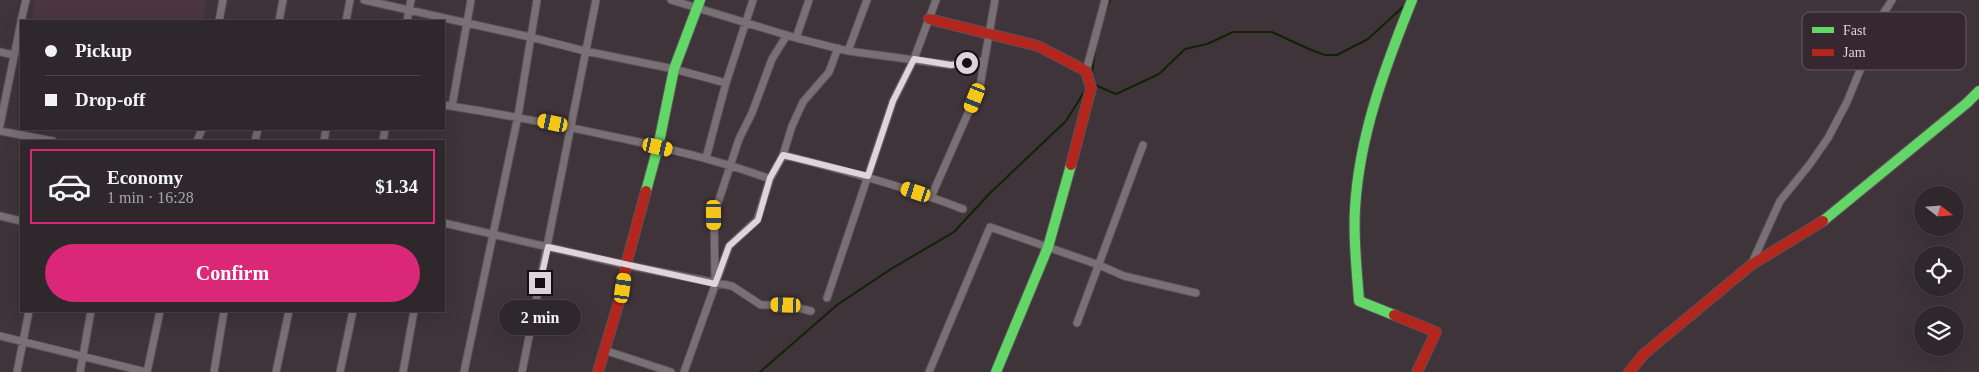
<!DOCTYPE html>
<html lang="en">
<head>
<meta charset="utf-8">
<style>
  :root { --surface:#2e272b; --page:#3a3337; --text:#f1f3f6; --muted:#a7a5a9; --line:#494447; --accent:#db2777 }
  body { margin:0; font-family:Georgia,serif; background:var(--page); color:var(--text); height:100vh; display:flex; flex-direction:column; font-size:19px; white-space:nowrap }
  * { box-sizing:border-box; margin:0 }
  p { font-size:16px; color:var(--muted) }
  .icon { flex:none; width:28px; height:28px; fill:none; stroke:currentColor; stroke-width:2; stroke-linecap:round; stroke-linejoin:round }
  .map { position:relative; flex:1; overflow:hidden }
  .drawer { position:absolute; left:20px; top:140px; width:425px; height:172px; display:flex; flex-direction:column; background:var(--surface); border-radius:0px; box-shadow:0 5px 20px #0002,0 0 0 1px var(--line) }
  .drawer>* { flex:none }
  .banner { position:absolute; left:20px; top:20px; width:425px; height:110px; border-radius:0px; box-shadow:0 5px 20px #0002,0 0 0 1px var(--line); display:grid; align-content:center; height:110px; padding:0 25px; background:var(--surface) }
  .needle { width:32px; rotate:107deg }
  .tools { position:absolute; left:1914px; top:186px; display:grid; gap:10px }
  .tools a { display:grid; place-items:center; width:50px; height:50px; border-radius:50%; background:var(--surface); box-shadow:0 5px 20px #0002,0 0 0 1px var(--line); font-size:25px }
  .end { position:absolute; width:22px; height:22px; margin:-11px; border:6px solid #dfd4da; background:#111; box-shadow:0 0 0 2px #111 }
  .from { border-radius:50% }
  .bubble { position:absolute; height:35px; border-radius:18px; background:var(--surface); box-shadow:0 5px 20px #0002,0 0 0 1px var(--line); font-size:16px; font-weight:700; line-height:35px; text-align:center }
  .car { position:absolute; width:15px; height:30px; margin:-15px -8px; border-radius:6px; box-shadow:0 0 4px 1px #0007; background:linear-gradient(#f5c518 24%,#345 0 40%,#f5c518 0 76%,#345 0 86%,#f5c518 0) }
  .banner b { display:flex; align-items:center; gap:18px; height:48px; font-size:19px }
  .banner b+b { border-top:1px solid var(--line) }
  .banner i { width:12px; height:12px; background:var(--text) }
  ul { padding:9px 0 0; list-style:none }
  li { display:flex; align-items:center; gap:15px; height:75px; margin:0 10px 8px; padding:0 15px; border:2px solid var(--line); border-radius:0px }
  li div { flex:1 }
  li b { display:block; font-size:19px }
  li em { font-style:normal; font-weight:700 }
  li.selected { border-color:var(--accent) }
  li>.icon { width:45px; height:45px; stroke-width:1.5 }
  .primary-button { display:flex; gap:10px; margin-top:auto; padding:10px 25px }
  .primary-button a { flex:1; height:58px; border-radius:30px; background:var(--accent); color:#fff; font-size:20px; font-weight:700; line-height:58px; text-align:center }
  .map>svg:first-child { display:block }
</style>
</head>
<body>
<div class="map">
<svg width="1979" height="372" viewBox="0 0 1979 372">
  <rect width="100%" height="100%" fill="#3e3439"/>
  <path fill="#4b3642" d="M35,0H207L203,21H31Z"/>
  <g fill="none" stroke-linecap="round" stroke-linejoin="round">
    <path stroke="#102305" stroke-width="2" d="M1105,12L1110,0
      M1092,73L1095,50
      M1095,85L1116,94L1159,74L1185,49L1207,44L1233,32H1272L1309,49L1325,55H1337L1368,39L1405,5
      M760,372L837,305L891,269L954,232L989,194L1066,121L1086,89"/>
    <g stroke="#595156" stroke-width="9">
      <path id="street" d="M364,0L530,37L585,51L674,69L726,83
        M671,0L796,38L848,51L951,65L984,61
        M21,21L26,0
        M219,21L223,0
        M279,21L283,0
        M346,21L350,0
        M407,21L411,0
        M796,38L809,0
        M848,51L867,0
        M0,52L14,55
        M1086,71L1105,0
        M444,105C508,115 571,127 634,141C680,152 725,162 770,179
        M452,106L471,0
        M0,125L21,22
        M0,131L53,141
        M197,141L202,129
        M255,141L258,129
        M324,141L326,129
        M383,141L385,129
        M783,155C844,170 904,186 963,209
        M706,158L726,83L753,0
        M931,197L980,86L995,0
        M0,216L21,221
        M444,223L626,265L732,286L761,305H786L811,311
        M1751,265L1780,201L1810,164L1828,138L1847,102L1883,14L1892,0
        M715,280L714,215L739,139L752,113L772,59L787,35
        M827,298L893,101L914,59L936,0
        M1077,323L1143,145
        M0,336L146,372
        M604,350L671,372
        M17,372L29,311
        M80,372L91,311
        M147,372L160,311
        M214,372L224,311
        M276,372L289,311
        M340,372L353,311
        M403,372L414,311
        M464,372L518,116L537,0
        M522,372L596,0
        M684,372L729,246L757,220L770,179L783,155L792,126L803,102L829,72L838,48
        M929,372L990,227L1099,265L1124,276L1196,293"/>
    </g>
    <g stroke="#595156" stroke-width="12">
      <path id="fast" d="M646,191L658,147L674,69L700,0
        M1823,221L1967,103L1979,91
        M1394,315L1359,301C1357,271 1353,240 1355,209C1359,136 1385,67 1412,0
        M996,372L1048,247L1071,165"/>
    </g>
    <g stroke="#595156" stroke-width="12">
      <path id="jam" d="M929,19L1038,46L1086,71L1091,88L1071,165
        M1394,315L1436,332L1417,372
        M598,372L623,288L626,265L646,191
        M1629,372L1644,354L1751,265L1823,221"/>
    </g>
    <use href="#street" stroke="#787074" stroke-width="7"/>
    <use href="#fast" stroke="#63d668" stroke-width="10"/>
    <use href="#jam" stroke="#b3261e" stroke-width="10"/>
  </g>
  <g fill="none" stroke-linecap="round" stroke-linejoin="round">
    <path stroke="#dfd4da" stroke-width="6" d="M540,283L548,247L715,284L729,246L758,220L770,178L783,155L868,176L893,101L914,59L951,65L967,63"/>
  </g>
  <rect x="1802" y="12" width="164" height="58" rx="8" fill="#372730" stroke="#695b63" stroke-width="1"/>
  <rect x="1812" y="27" width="22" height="6" fill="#63d668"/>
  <rect x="1812" y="49" width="22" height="7" fill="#b3261e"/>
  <g font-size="14" fill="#dfd4da">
    <text x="1843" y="35">Fast</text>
    <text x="1843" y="57">Jam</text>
  </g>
</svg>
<div class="tools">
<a><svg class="needle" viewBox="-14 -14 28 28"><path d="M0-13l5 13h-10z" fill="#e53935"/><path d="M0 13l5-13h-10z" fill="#a7a5a9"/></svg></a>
<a><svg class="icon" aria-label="locate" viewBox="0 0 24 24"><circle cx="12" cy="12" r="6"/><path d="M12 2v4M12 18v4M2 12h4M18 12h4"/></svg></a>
<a><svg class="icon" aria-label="layers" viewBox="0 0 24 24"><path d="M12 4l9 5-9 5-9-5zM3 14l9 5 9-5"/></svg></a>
</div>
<i class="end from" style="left:967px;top:63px"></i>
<i class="end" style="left:540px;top:283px"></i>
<div class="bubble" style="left:499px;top:300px;width:82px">2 min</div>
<i class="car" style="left:975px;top:98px;rotate:202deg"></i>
<i class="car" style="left:553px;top:123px;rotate:282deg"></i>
<i class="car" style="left:658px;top:147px;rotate:103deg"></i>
<i class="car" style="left:916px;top:192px;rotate:288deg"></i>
<i class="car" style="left:714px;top:215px;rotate:179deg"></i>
<i class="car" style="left:623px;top:288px;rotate:8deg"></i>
<i class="car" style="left:786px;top:305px;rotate:272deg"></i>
<div class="banner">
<b><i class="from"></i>Pickup</b>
<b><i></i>Drop-off</b>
</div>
<section class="drawer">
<ul>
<li class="selected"><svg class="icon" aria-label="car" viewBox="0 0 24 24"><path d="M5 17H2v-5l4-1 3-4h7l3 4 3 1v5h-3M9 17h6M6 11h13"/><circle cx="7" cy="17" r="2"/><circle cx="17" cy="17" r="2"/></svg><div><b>Economy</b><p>1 min · 16:28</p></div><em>$1.34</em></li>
</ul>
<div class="primary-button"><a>Confirm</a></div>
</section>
</div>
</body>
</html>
